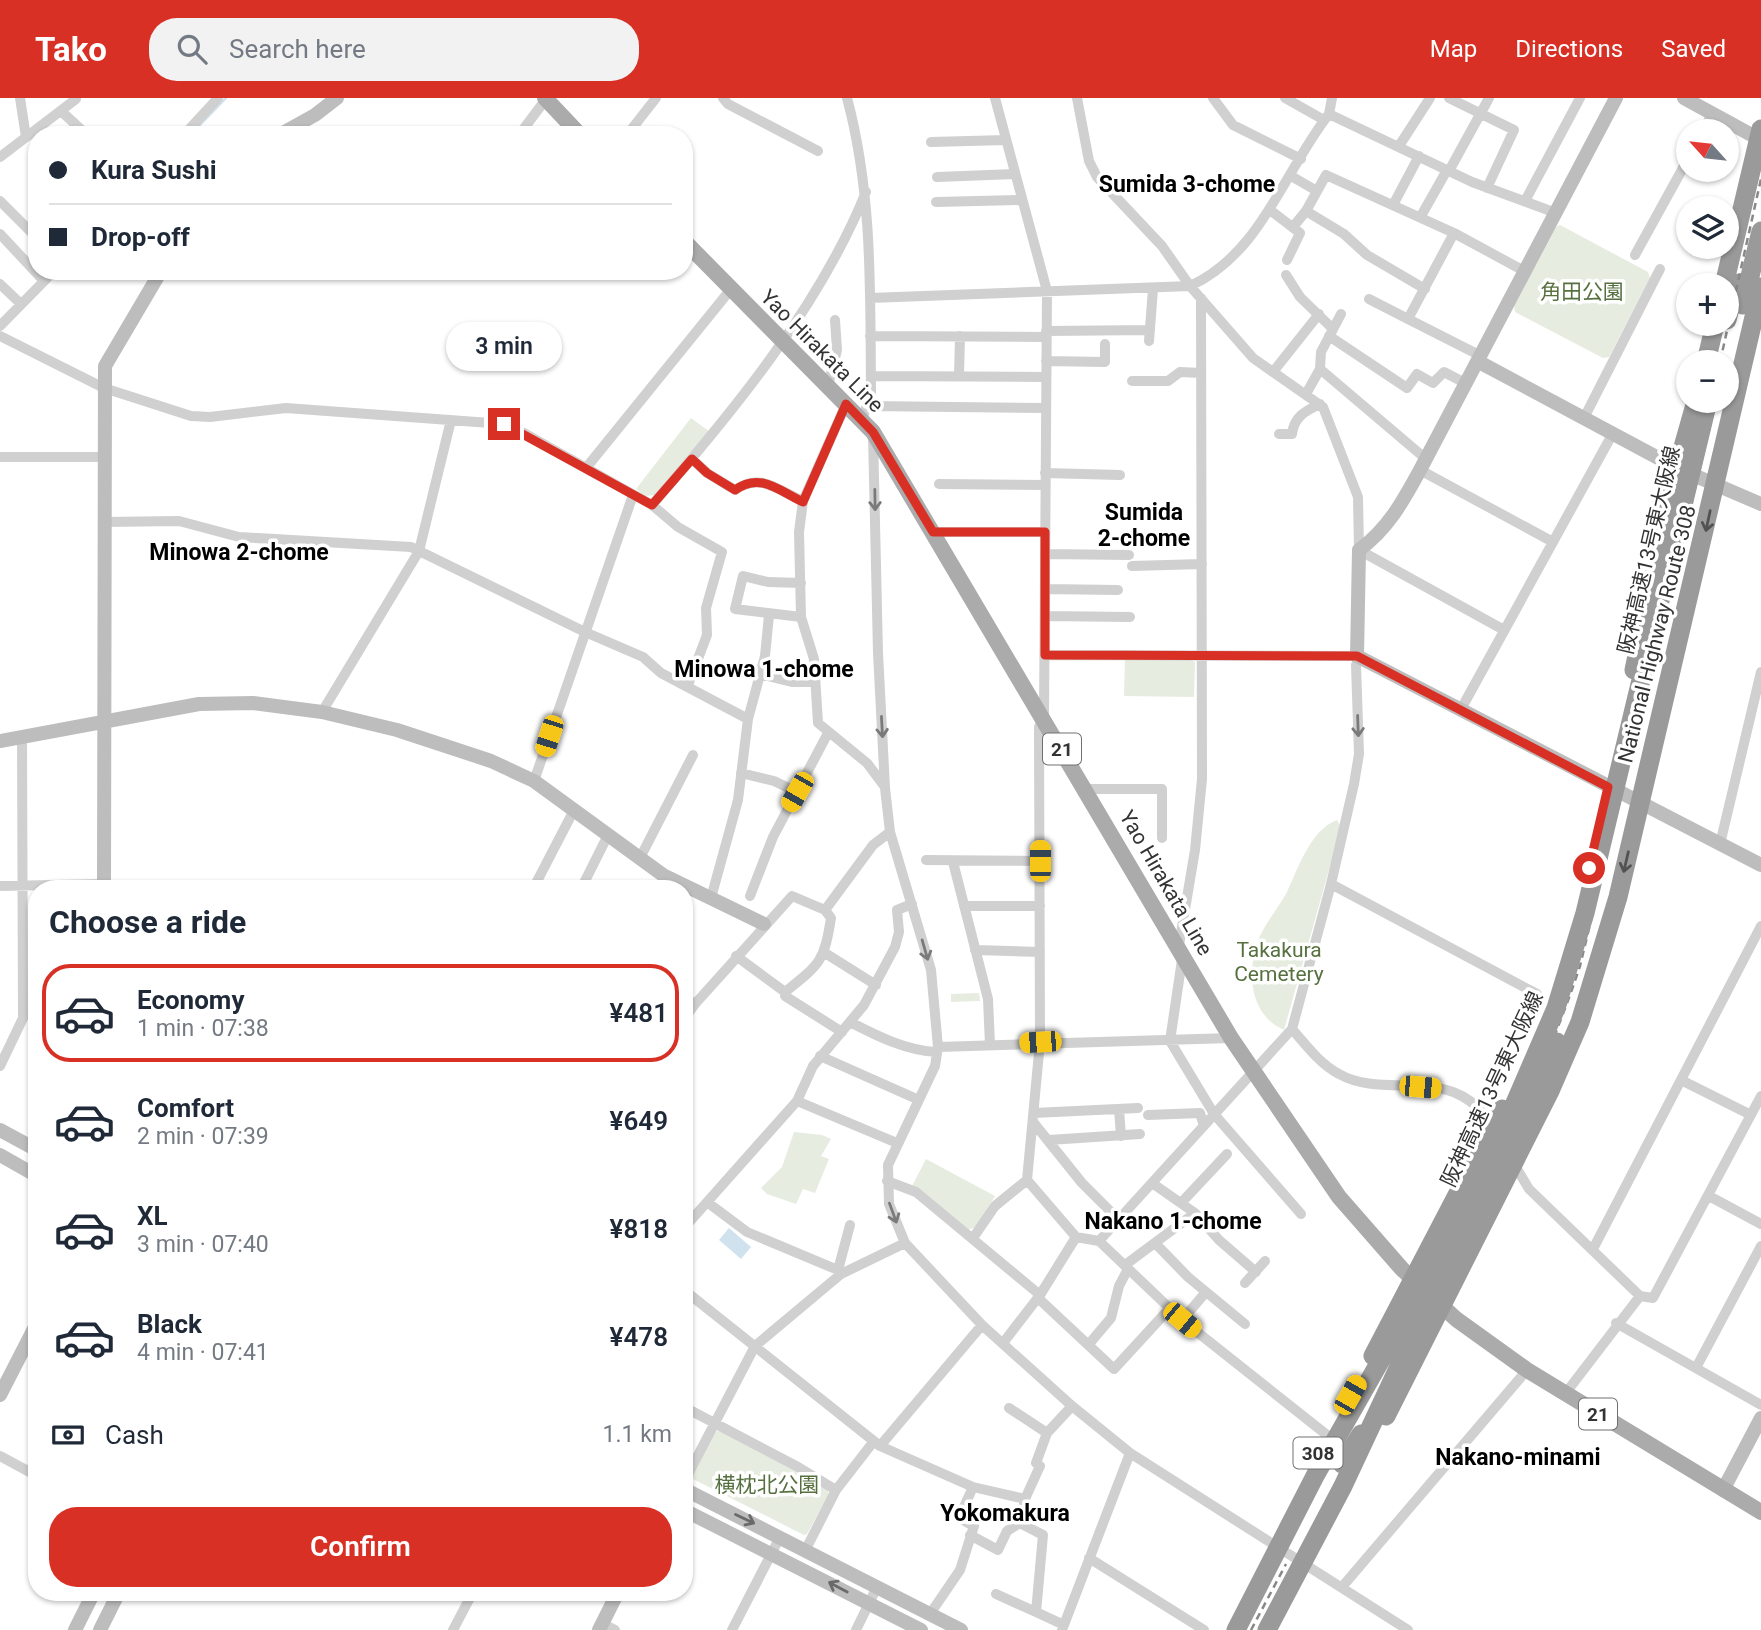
<!DOCTYPE html>
<html lang="en">
<head>
<meta charset="utf-8">
<style>
  :root { --surface:#fff; --page:#f2f2f3; --text:#1f2937; --muted:#747a83; --line:#e0e1e3; --accent:#d93025 }
  body { margin:0; font-family:Roboto,"Noto Sans JP",sans-serif; background:var(--page); color:var(--text); height:100vh; display:flex; flex-direction:column; font-size:26px; white-space:nowrap }
  * { box-sizing:border-box; margin:0 }
  p { font-size:23px; color:var(--muted) }
  .icon { flex:none; width:38px; height:38px; fill:none; stroke:currentColor; stroke-width:2; stroke-linecap:round; stroke-linejoin:round }
  .map { position:relative; flex:1; overflow:hidden }
  .sheet { position:absolute; left:28px; top:782px; width:665px; height:721px; display:flex; flex-direction:column; background:var(--surface); border-radius:28px; box-shadow:0 2px 5px #0004 }
  .sheet>* { flex:none }
  .hud { position:absolute; left:28px; top:28px; width:665px; height:154px; border-radius:28px; box-shadow:0 2px 5px #0004; display:grid; align-content:center; height:154px; padding:0 21px; background:var(--surface) }
  .needle { width:46px; rotate:297deg }
  .controls { position:absolute; left:1676px; top:21px; display:grid; gap:14px }
  .controls a { display:grid; place-items:center; width:63px; height:63px; border-radius:50%; background:var(--surface); box-shadow:0 2px 5px #0004; font-size:35px }
  .end { position:absolute; width:32px; height:32px; margin:-16px; border:9px solid #d93025; background:#fff; box-shadow:0 0 0 4px #fff }
  .from { border-radius:50% }
  .bubble { position:absolute; height:49px; border-radius:24px; background:var(--surface); box-shadow:0 2px 5px #0004; font-size:23px; font-weight:600; line-height:49px; text-align:center }
  .car { position:absolute; width:21px; height:42px; margin:-21px -10px; border-radius:9px; box-shadow:0 0 5px 2px #0007; background:linear-gradient(#f5c518 24%,#345 0 40%,#f5c518 0 76%,#345 0 86%,#f5c518 0) }
  .hud b { display:flex; align-items:center; gap:24px; height:66px; font-size:26px }
  .hud b+b { border-top:2px solid var(--line) }
  .hud i { width:18px; height:18px; background:var(--text) }
  ul { padding:0; list-style:none }
  li { display:flex; align-items:center; gap:21px; height:98px; margin:0 14px 10px; padding:0 7px; border:4px solid transparent; border-radius:28px }
  li div { flex:1 }
  li b { display:block; font-size:26px }
  li em { font-style:normal; font-weight:600 }
  li.active { border-color:var(--accent) }
  li>.icon { width:63px; height:63px; stroke-width:1.5 }
  h2 { padding:0 21px; font-size:32px; line-height:84px }
  .pay { display:flex; align-items:center; gap:18px; height:77px; padding:0 21px; font-size:26px }
  .pay p { margin-inline-start:auto }
  .action { display:flex; gap:14px; margin-top:auto; padding:14px 21px }
  .action a { flex:1; height:80px; border-radius:28px; background:var(--accent); color:#fff; font-size:28px; font-weight:600; line-height:80px; text-align:center }
  header { display:flex; align-items:center; gap:42px; box-sizing:border-box; height:98px; padding:0 35px; background:var(--accent); color:#fff }
  header strong { font-size:33px }
  nav { display:flex; gap:38px; margin-inline-start:auto; font-size:24px }
  .search { width:490px; height:63px; background:var(--page); display:flex; align-items:center; gap:18px; box-sizing:border-box; padding:0 24px; border-radius:28px; color:var(--muted); font-size:26px }
  .map>svg:first-child { display:block }
</style>
</head>
<body>
<header>
<strong>Tako</strong>
<div class="search"><svg class="icon" aria-label="search" viewBox="0 0 24 24"><circle cx="10" cy="10" r="6"/><path d="M15 15l6 6"/></svg>Search here</div>
<nav><a>Map</a><a>Directions</a><a>Saved</a></nav>
</header>
<div class="map">
<svg width="1761" height="1532" viewBox="0 0 1761 1532">
  <rect width="100%" height="100%" fill="#fff"/>
  <path fill="#e6ecdf" d="M1560,127L1648,174L1650,180L1609,259L1603,260L1515,214L1514,208L1556,129Z
    M691,320L710,334L655,397L645,398L636,391Z
    M1125,561L1191,562L1195,564L1194,599L1124,598Z
    M1337,722L1341,729L1284,932C1248,916 1246,871 1260,838C1267,823 1278,810 1286,796C1298,771 1310,732 1337,722Z
    M979,895L980,903L951,904V896Z
    M794,1034L822,1037L831,1041L821,1058L829,1061L815,1095L803,1091L796,1106L767,1096L761,1090L782,1069Z
    M926,1061L995,1098L976,1129L968,1132L912,1088Z
    M720,1332L827,1391L829,1396L807,1436L804,1437L693,1381L692,1378L713,1335Z"/>
  <path fill="#cfe2ee" d="M729,1130L751,1149L741,1161L719,1142Z"/>
  <g fill="none" stroke-linecap="round" stroke-linejoin="round">
    <path stroke="#cfe2ee" stroke-width="2.5" d="M199,28L226,0"/>
    <path stroke="#d0d0d0" stroke-width="10" d="M20,0L26,39
      M723,0L728,6L818,53
      M847,0C873,97 870,194 871,294L862,322
      M995,0L1047,193L1044,620L1039,629L1040,944L1027,1082L1076,1139L1099,1143L1182,1222L1327,1337
      M1077,0L1089,63L1097,79L1162,148L1190,188L1253,260L1323,309L1358,399L1359,452L1504,532
      M1213,0L1233,27L1301,61
      M1285,0L1324,22
      M1449,0L1514,32L1487,90
      M61,13L87,37
      M1329,16L1472,84L1556,115
      M1703,33L1712,16
      M184,37L218,0
      M519,37L546,1
      M627,37L656,0
      M931,44L1006,42
      M1399,48L1430,0
      M0,59L76,1
      M1449,73L1489,0
      M1291,78L1317,93
      M937,79L1015,76
      M0,103L37,140
      M1525,103L1580,0
      M936,104L1022,102
      M1393,107L1419,58
      M1270,112L1300,135L1287,162
      M1306,113L1344,136L1367,157L1425,191
      M1421,118L1447,72
      M1293,129L1306,113L1326,77L1454,135
      M0,136L44,183
      M1635,157L1689,59
      M1286,177L1300,199L1333,231
      M0,186L21,206
      M870,200L1190,188C1261,156 1284,73 1329,16L1332,0
      M1369,201L1408,221
      M0,228L54,173
      M1046,233L1150,232
      M0,238L104,290L191,318L210,319L286,310L504,326L517,331L652,407L678,429L722,454L706,510L707,537L688,587
      M870,238L1046,239
      M1329,238L1407,290L1417,276L1433,285L1444,274L1467,286
      M1149,243L1153,191
      M1481,258L1408,221L1454,135L1526,174
      M1046,263L1105,264V246
      M1320,271L1426,361
      M1273,274L1319,216
      M871,278L1045,279
      M959,278L960,238
      M1132,283H1168L1180,274L1201,275
      M828,288L837,252L835,222
      M1306,296L1320,271L1321,254L1341,216
      M846,306L803,403L799,434L801,519L814,561L818,625L867,665L885,689
      M867,308L1045,310
      M1584,320L1660,171
      M1279,336H1292C1294,319 1305,313 1320,306
      M873,337L878,555L885,690L890,734L931,872L938,949L935,968L888,1067L889,1106L905,1145L982,1227L1072,1308L1130,1355L1408,1532
      M0,359H104
      M692,361L707,375L735,392C760,374 777,392 803,403
      M586,370L731,191
      M1420,372L1553,444
      M1045,375L1120,377
      M939,386L1045,387
      M652,407C732,315 820,208 866,94
      M104,424L179,423L239,439L411,449L585,534L643,559L661,575L748,621
      M933,434H1045
      M1045,456L1129,457
      M1132,468L1202,466
      M1045,491L1118,492
      M1045,518L1130,519
      M801,519L735,511L743,478L768,484L801,485
      M1045,557L1357,558
      M759,576L792,584H815
      M1460,613L1613,335
      M322,614L419,453L451,322
      M741,675L774,683L797,694
      M534,683L633,397
      M1086,691H1162V740
      M1720,746L1761,574
      M640,760L693,657
      M926,762L1040,763
      M953,764L988,901L990,947
      M1331,786L1537,896
      M0,788L104,786
      M533,791L574,712
      M581,791L608,737
      M750,798L773,739L828,635
      M711,800L738,702L748,621L765,558L769,517
      M964,808H1040
      M1179,847L1195,752L1202,681L1201,200
      M975,852L1040,854
      M825,855L876,887
      M1183,855L1170,943L1214,1016L1301,1116
      M736,858L785,894V898L842,934
      M785,894C820,866 824,864 831,820L825,812
      M684,900L695,906L792,798L825,812L873,747L890,734
      M684,921L695,906
      M850,924C877,938 907,953 937,954
      M1292,931C1306,947 1320,966 1339,976C1376,997 1425,978 1462,998C1475,1005 1484,1016 1494,1027
      M938,949L1231,940
      M820,958L919,1002
      M0,968L23,920L22,639
      M1681,982L1751,1017
      M797,1003L897,1045
      M1119,1011L1121,1038
      M1034,1015L1138,1010
      M1148,1017L1200,1015L1204,1028
      M1033,1024L1082,1085L1119,1122
      M1049,1042L1140,1036
      M1514,1066L1529,1091L1640,1198L1653,1200L1761,998
      M887,1083L916,1094L1040,1197
      M1152,1085L1195,1115L1219,1142L1256,1174
      M1709,1098L1761,1126
      M707,1104L747,1134L838,1172L841,1176
      M1181,1105L1227,1056
      M684,1130L797,1003L813,968L864,907L895,849L899,834L897,812L912,806
      M973,1140L995,1108L1027,1082
      M1099,1143L1292,931L1331,786L1354,686L1359,656L1356,567L1359,560
      M1155,1145L1188,1179L1245,1226
      M1593,1151L1761,828
      M1125,1167L1195,1115
      M838,1172L850,1127
      M1245,1185L1265,1163
      M684,1192L880,1348L973,1389L1025,1401
      M1038,1200L1114,1271L1170,1210
      M1182,1222L1206,1194
      M1616,1225L1761,1307
      M1003,1245L1040,1197L1076,1139
      M1089,1246L1111,1220L1119,1188L1128,1171
      M1697,1268L1761,1148
      M1565,1296L1640,1198
      M684,1309L798,1369L836,1392
      M1009,1310L1047,1335
      M880,1348L982,1227
      M0,1358L37,1378
      M684,1384L755,1248L841,1176L905,1145
      M970,1437L998,1452L1007,1433L1020,1425
      M806,1451L836,1392L874,1343
      M1089,1460L1204,1532
      M1342,1489L1527,1272
      M996,1496L1036,1514
      M930,1516L960,1472L974,1428L959,1420L973,1389
      M603,1526L615,1532
      M1064,1527L1036,1514L1043,1437L1020,1425L1025,1401L1040,1368L1036,1365L1047,1335L1072,1308
      M453,1532L473,1494
      M732,1532L780,1439
      M856,1532L877,1489
      M1062,1532L1130,1355"/>
    <path stroke="#bdbdbd" stroke-width="14" d="M1616,0L1420,372C1403,403 1388,431 1359,452L1357,558L1761,767
      M1684,0L1759,41
      M279,37L315,17L337,0
      M1479,264L1677,370L1761,406
      M0,643L199,606L253,605L322,614L397,632L491,663L534,683L663,777L764,826
      M104,791L105,268L161,173
      M0,1032L37,1052
      M0,1057L37,1078
      M0,1297L37,1225
      M684,1391L961,1532
      M1723,1392L1761,1320
      M684,1412L921,1532
      M75,1532L94,1494
      M100,1532L119,1494
      M599,1532L618,1494"/>
    <path stroke="#ababab" stroke-width="16" d="M545,0L580,37
      M684,143L873,334L1231,940L1339,1099L1402,1171L1456,1221L1527,1272L1761,1414"/>
    <path stroke="#9a9a9a" stroke-width="19" d="M1724,187L1761,31
      M1743,207L1761,133
      M1727,222L1736,185
      M1706,264L1715,226
      M1634,572L1677,370L1696,303
      M1373,1258L1502,1011
      M1386,1318L1550,993L1580,924L1618,799L1761,189
      M1342,1366L1361,1336"/>
    <path stroke="#888" stroke-width="2.5" stroke-dasharray="7 5" stroke-linecap="butt" d="M1720,264L1761,81
      M1457,1145C1503,1054 1548,965 1580,868L1716,303
      M1251,1532L1286,1466"/>
    <path stroke="#9a9a9a" stroke-width="19" d="M1236,1532L1316,1376L1403,1223L1474,1089L1515,1005L1556,910L1585,815L1708,303
      M1267,1532L1343,1388L1416,1232L1528,1012L1557,944"/>
  </g>
  <defs><path id="oneway-shaft" d="M-6 0H5M1.5-3L5.5 0L1.5 3" fill="none" stroke-width="1.6" stroke-linecap="round" stroke-linejoin="round" transform="scale(1.75)"/></defs>
  <g stroke="#7a7a7a">
    <use href="#oneway-shaft" transform="translate(875 402) rotate(89)"/>
    <use href="#oneway-shaft" transform="translate(1358 628) rotate(88)"/>
    <use href="#oneway-shaft" transform="translate(882 629) rotate(87)"/>
    <use href="#oneway-shaft" transform="translate(925 852) rotate(74)"/>
    <use href="#oneway-shaft" transform="translate(893 1115) rotate(70)"/>
  </g>
  <g stroke="#525252">
    <use href="#oneway-shaft" transform="translate(1708 423) rotate(102)"/>
    <use href="#oneway-shaft" transform="translate(1626 764) rotate(103)"/>
  </g>
  <g stroke="#6a6a6a">
    <use href="#oneway-shaft" transform="translate(745 1421) rotate(26)"/>
    <use href="#oneway-shaft" transform="translate(838 1489) rotate(-152)"/>
  </g>
  <g fill="none" stroke-linecap="round" stroke-linejoin="round">
    <path stroke="#d93025" stroke-width="9" d="M504,326L652,407L692,361L707,375L735,392C760,374 778,392 803,404L846,306L873,334L933,434H1045V557L1357,558L1608,689L1589,770"/>
  </g>
  <g text-anchor="middle" stroke-width="7" stroke-linejoin="round" paint-order="stroke">
    <g fill="#fff" stroke="#707070" stroke-width="2">
      <rect x="1043" y="635.5" width="38" height="31" rx="5"/>
      <rect x="1579" y="1300.5" width="38" height="31" rx="5"/>
      <rect x="1293.5" y="1339.5" width="49" height="31" rx="5"/>
    </g>
    <g font-size="19" font-weight="bold" fill="#333">
      <text x="1062" y="658">21</text>
      <text x="1598" y="1323">21</text>
      <text x="1318" y="1362">308</text>
    </g>
    <g font-size="21" fill="#56703f" stroke="#fff">
      <text x="1582" y="201">角田公園</text>
      <text x="1279" y="859">Takakura<tspan x="1279" dy="24">Cemetery</tspan></text>
      <text x="767" y="1394">横枕北公園</text>
    </g>
    <g font-size="21" fill="#333" stroke="#fff">
      <text transform="translate(822 253) rotate(45)" y="7">Yao Hirakata Line</text>
      <text transform="translate(1649 452) rotate(-77)" y="7">阪神高速13号東大阪線</text>
      <text transform="translate(1657 536) rotate(-76)" y="7">National Highway Route 308</text>
      <text transform="translate(1166 785) rotate(60)" y="7">Yao Hirakata Line</text>
      <text transform="translate(1492 991) rotate(-65)" y="7">阪神高速13号東大阪線</text>
    </g>
    <g font-size="23" font-weight="bold" fill="#000" stroke="#fff">
      <text x="1187" y="94">Sumida 3-chome</text>
      <text x="1144" y="422">Sumida<tspan x="1144" dy="26">2-chome</tspan></text>
      <text x="239" y="462">Minowa 2-chome</text>
      <text x="764" y="579">Minowa 1-chome</text>
      <text x="1173" y="1131">Nakano 1-chome</text>
      <text x="1518" y="1367">Nakano-minami</text>
      <text x="1005" y="1423">Yokomakura</text>
    </g>
  </g>
</svg>
<div class="controls">
<a><svg class="needle" viewBox="-14 -14 28 28"><path d="M0-13l5 13h-10z" fill="#e53935"/><path d="M0 13l5-13h-10z" fill="#747a83"/></svg></a>
<a><svg class="icon" aria-label="layers" viewBox="0 0 24 24"><path d="M12 4l9 5-9 5-9-5zM3 14l9 5 9-5"/></svg></a>
<a>+</a>
<a>−</a>
</div>
<i class="end from" style="left:1589px;top:770px"></i>
<i class="end" style="left:504px;top:326px"></i>
<div class="bubble" style="left:446px;top:224px;width:116px">3 min</div>
<i class="car" style="left:549px;top:638px;rotate:198deg"></i>
<i class="car" style="left:797px;top:694px;rotate:210deg"></i>
<i class="car" style="left:1040px;top:763px;rotate:0deg"></i>
<i class="car" style="left:1040px;top:944px;rotate:267deg"></i>
<i class="car" style="left:1420px;top:989px;rotate:95deg"></i>
<i class="car" style="left:1182px;top:1222px;rotate:130deg"></i>
<i class="car" style="left:1350px;top:1297px;rotate:30deg"></i>
<div class="hud">
<b><i class="from"></i>Kura Sushi</b>
<b><i></i>Drop-off</b>
</div>
<section class="sheet">
<h2>Choose a ride</h2>
<ul>
<li class="active"><svg class="icon" aria-label="car" viewBox="0 0 24 24"><path d="M5 17H2v-5l4-1 3-4h7l3 4 3 1v5h-3M9 17h6M6 11h13"/><circle cx="7" cy="17" r="2"/><circle cx="17" cy="17" r="2"/></svg><div><b>Economy</b><p>1 min · 07:38</p></div><em>¥481</em></li>
<li><svg class="icon" aria-label="car" viewBox="0 0 24 24"><path d="M5 17H2v-5l4-1 3-4h7l3 4 3 1v5h-3M9 17h6M6 11h13"/><circle cx="7" cy="17" r="2"/><circle cx="17" cy="17" r="2"/></svg><div><b>Comfort</b><p>2 min · 07:39</p></div><em>¥649</em></li>
<li><svg class="icon" aria-label="car" viewBox="0 0 24 24"><path d="M5 17H2v-5l4-1 3-4h7l3 4 3 1v5h-3M9 17h6M6 11h13"/><circle cx="7" cy="17" r="2"/><circle cx="17" cy="17" r="2"/></svg><div><b>XL</b><p>3 min · 07:40</p></div><em>¥818</em></li>
<li><svg class="icon" aria-label="car" viewBox="0 0 24 24"><path d="M5 17H2v-5l4-1 3-4h7l3 4 3 1v5h-3M9 17h6M6 11h13"/><circle cx="7" cy="17" r="2"/><circle cx="17" cy="17" r="2"/></svg><div><b>Black</b><p>4 min · 07:41</p></div><em>¥478</em></li>
</ul>
<div class="pay"><svg class="icon" aria-label="cash" viewBox="0 0 24 24"><path d="M3 7h18v10H3z"/><circle cx="12" cy="12" r="2"/></svg>Cash<p>1.1 km</p></div>
<div class="action"><a>Confirm</a></div>
</section>
</div>
</body>
</html>
